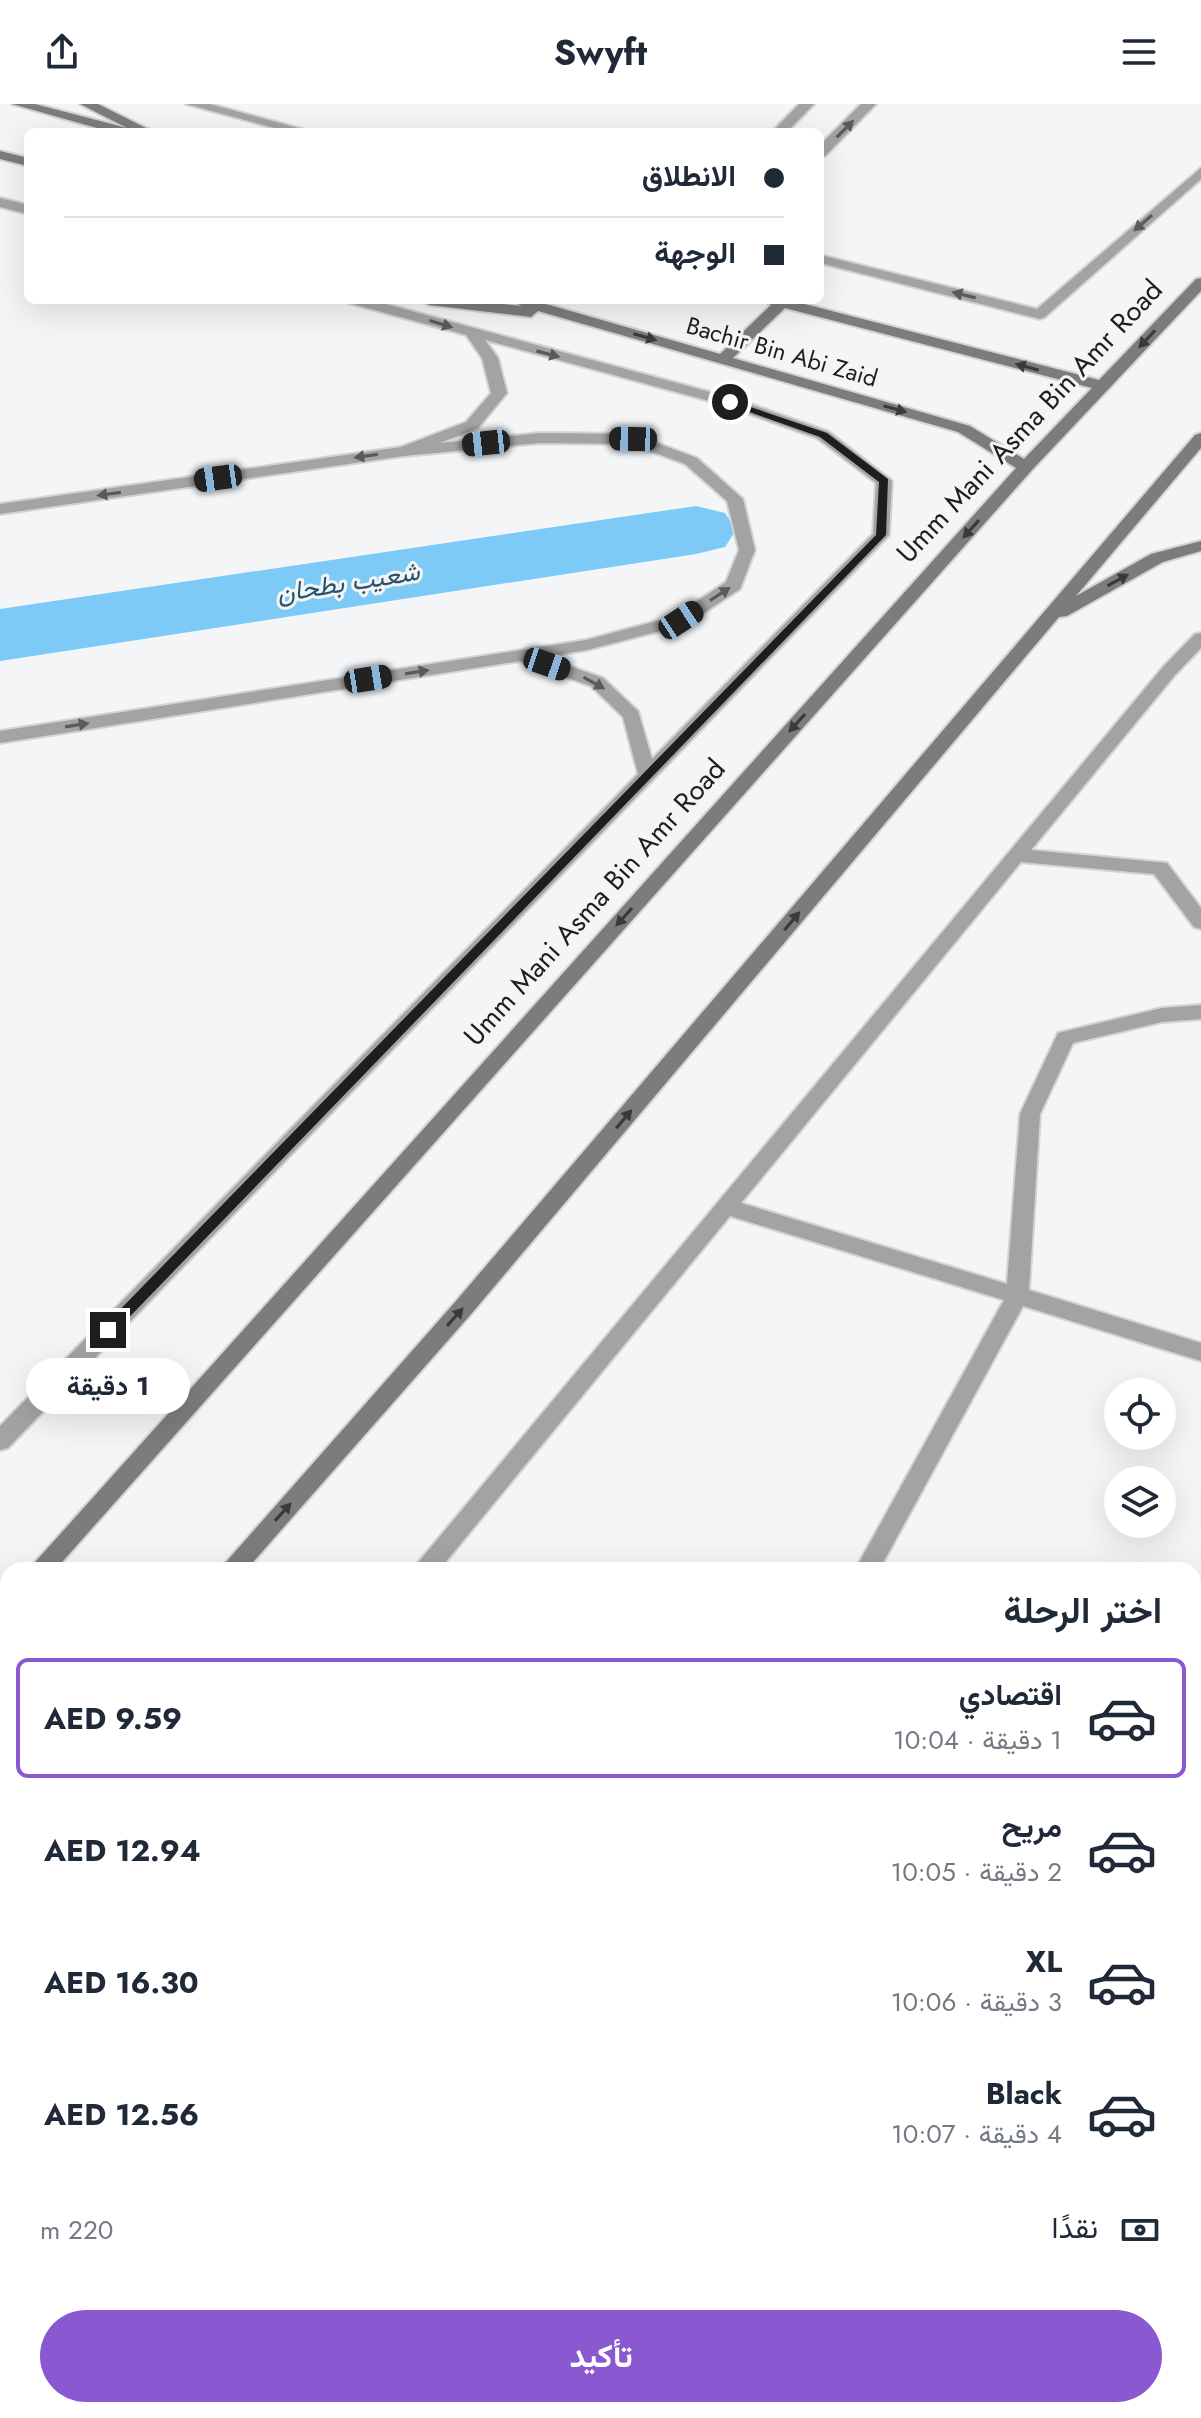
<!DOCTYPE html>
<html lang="ar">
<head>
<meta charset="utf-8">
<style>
  :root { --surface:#fff; --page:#f2f2f3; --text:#1f2937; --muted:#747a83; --line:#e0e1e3; --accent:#8a59d2 }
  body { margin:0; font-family:Jost,Vazirmatn,sans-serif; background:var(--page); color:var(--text); direction:rtl; height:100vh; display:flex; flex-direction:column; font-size:30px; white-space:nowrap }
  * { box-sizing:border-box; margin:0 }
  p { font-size:26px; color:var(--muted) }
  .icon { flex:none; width:44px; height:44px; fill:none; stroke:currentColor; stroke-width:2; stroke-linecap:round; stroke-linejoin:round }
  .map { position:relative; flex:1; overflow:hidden; direction:ltr }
  .side { position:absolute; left:0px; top:1458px; width:1202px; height:856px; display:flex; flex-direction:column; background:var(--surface); border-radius:24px 24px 0 0; box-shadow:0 8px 32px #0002; direction:rtl }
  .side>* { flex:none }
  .hud { position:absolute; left:24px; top:24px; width:800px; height:176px; border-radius:12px; box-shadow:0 8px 32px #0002; direction:rtl; display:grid; align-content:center; height:176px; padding:0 40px; background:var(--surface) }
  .controls { position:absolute; left:1104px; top:1274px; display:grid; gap:16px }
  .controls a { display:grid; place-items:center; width:72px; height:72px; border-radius:50%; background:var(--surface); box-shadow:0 8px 32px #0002; font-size:40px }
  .end { position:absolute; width:36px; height:36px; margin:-18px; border:10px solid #1d1e1e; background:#fff; box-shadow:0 0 0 4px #fff }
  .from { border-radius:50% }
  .bubble { position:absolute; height:56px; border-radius:28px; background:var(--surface); box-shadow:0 8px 32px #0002; font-size:26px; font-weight:700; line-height:56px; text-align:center; direction:rtl }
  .car { position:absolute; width:24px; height:48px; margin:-24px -12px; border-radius:10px; box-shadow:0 0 6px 2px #0007; background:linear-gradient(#222 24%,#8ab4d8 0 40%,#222 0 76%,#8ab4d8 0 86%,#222 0) }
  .hud b { display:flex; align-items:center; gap:28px; height:76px; font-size:30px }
  .hud b+b { border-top:2px solid var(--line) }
  .hud i { width:20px; height:20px; background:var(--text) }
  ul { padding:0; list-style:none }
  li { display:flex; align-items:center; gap:24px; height:120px; margin:0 16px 12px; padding:0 24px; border:4px solid transparent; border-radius:12px }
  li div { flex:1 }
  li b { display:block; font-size:30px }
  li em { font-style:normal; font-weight:700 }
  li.current { border-color:var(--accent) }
  li>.icon { width:72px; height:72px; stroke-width:1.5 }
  h2 { padding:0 40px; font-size:36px; line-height:96px }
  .pay { display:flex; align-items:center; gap:20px; height:88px; padding:0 40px; font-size:30px }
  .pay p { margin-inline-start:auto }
  .button { display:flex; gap:16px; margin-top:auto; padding:16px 40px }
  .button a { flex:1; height:92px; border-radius:48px; background:var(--accent); color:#fff; font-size:32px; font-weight:700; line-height:92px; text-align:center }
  header { display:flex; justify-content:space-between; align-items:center; height:104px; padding:0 40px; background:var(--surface); font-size:36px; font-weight:700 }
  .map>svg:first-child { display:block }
</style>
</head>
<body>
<header><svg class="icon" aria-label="menu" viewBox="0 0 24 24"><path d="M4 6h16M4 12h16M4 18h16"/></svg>Swyft<svg class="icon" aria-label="share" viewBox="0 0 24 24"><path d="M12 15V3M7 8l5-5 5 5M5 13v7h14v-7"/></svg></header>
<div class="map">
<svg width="1201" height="2314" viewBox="0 0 1201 2314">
  <rect width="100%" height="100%" fill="#f4f5f7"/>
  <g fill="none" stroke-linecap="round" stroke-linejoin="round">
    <path fill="#7dcaf6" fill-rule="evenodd" d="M696,402L725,409L736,426L725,443L696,450L0,557V505Z"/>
    <g stroke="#d2d3d4" stroke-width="4">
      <path id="minor" d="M186,0H210L313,28H289Z
        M799,0H814L787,28H772Z
        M861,0H876L825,52L820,53V41Z
        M1201,64V75L1045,213L1040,215L820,159V151L1037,205Z
        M0,94L28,101V110L0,103Z
        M346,196H371L736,295L829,328L892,377L889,431L8,1344L0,1346V1322L638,670L623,613L591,582L520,557L0,639V627L586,536L675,512L726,478L739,446L727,397L685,360L631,340L540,339L404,352L0,410V400L401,343L466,318L491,289L482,254L466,231L349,199ZM485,236L724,301L817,334L876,379L873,430L652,655L638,607L603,574L544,553L587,546L687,520L740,485L755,446L743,395L697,354L633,330L540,329L440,339L478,324L507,289L498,254Z
        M1201,529V544L1175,571L1031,746L1167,759L1201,804V825L1194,823L1154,770L1021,758L741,1099L1007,1180L1020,1010L1058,929L1162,904L1201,901V915L1162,918L1073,939L1040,1010L1029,1186L1201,1239V1257L1023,1202L879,1466H855L1004,1196L730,1112L439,1466H412L1163,563L1195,530Z
        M1194,1831L1201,1833V1859L1194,1857Z
        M8,1954V1987L0,1991V1957Z
        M8,2088V2116L0,2118V2090Z
        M853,2306H897L900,2314H856Z"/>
    </g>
    <g stroke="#d2d3d4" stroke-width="4">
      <path id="secondary" d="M12,0H35L127,24L80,0H98L154,28H111Z
        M0,47L28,54V62L0,55Z
        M1201,174V187L1032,366L55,1466H28L1016,364L958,328L538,207L531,213L429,201L421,196H468L522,202L508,196H532L720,250L771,201L763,196H789L1099,276L1196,175ZM785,204L1092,284L1024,355L970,322L733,254Z
        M1201,329V344L1076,492L1151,450L1201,437V447L1163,458L1067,512L1059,513L472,1209L246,1466H219L456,1197L1195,331Z
        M8,1492V1518L0,1520V1494Z
        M8,1706V1736L0,1739V1709Z"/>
    </g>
    <use href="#minor" fill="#a4a3a3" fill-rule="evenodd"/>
    <use href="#secondary" fill="#7d7c7b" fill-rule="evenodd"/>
  </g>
  <defs><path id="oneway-solid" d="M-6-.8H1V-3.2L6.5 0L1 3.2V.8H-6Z" transform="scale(2)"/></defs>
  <g fill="#5a5a5a">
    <use href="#oneway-solid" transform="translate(845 25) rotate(-45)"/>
    <use href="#oneway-solid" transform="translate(1143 119) rotate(139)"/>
    <use href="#oneway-solid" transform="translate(964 191) rotate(-166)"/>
    <use href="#oneway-solid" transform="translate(441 220) rotate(17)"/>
    <use href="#oneway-solid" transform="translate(548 250) rotate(15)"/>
    <use href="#oneway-solid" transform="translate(366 352) rotate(172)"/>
    <use href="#oneway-solid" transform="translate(109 390) rotate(172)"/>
    <use href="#oneway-solid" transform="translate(720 490) rotate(-33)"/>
    <use href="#oneway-solid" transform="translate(417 568) rotate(-9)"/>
    <use href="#oneway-solid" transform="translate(594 579) rotate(29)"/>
    <use href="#oneway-solid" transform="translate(77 621) rotate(-9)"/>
  </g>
  <g fill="#3a3a3a">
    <use href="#oneway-solid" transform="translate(645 233) rotate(16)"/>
    <use href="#oneway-solid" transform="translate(1147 235) rotate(133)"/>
    <use href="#oneway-solid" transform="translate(1027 263) rotate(-165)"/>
    <use href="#oneway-solid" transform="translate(895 305) rotate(16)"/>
    <use href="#oneway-solid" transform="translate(971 425) rotate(132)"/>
    <use href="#oneway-solid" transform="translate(1118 476) rotate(-29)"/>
    <use href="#oneway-solid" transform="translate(797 619) rotate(132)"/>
    <use href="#oneway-solid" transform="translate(624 813) rotate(132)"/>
    <use href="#oneway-solid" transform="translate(792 817) rotate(-50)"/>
    <use href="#oneway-solid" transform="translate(624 1015) rotate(-50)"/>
    <use href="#oneway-solid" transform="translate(455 1213) rotate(-48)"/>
    <use href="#oneway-solid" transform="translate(283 1408) rotate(-48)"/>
  </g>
  <path fill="#1d1e1e" d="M730,296L827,329L888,375L886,431L113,1230H103V1223L876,431L879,378L820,333L727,300Z"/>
  <g text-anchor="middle" stroke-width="6" stroke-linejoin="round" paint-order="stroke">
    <g font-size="24" fill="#1d1e1e" stroke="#f4f5f7">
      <text transform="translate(782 248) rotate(16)" y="8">Bachir Bin Abi Zaid</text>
    </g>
    <g font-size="26" font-style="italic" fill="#28536a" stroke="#f4f5f7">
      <text transform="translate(348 478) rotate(-9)" y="9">شعيب بطحان</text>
    </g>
    <g font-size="28" fill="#1d1e1e" stroke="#f4f5f7">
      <text transform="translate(1029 317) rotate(-47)" y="10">Umm Mani Asma Bin Amr Road</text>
      <text transform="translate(594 798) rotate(-48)" y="10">Umm Mani Asma Bin Amr Road</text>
    </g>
  </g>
</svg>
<div class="controls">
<a><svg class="icon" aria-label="locate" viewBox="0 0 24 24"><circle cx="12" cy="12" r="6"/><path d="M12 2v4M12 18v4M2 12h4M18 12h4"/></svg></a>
<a><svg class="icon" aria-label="layers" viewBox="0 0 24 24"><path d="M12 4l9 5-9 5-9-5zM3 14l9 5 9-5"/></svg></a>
</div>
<i class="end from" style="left:730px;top:298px"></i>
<i class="end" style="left:108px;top:1226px"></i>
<div class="bubble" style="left:26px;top:1254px;width:164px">1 دقيقة</div>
<i class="car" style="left:633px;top:335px;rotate:271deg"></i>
<i class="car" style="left:486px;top:339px;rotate:264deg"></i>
<i class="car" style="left:218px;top:374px;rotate:262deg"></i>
<i class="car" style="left:681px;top:516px;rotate:57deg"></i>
<i class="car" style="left:547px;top:560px;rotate:109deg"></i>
<i class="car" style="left:368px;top:575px;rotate:81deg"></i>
<div class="hud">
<b><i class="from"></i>الانطلاق</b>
<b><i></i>الوجهة</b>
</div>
<section class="side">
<h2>اختر الرحلة</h2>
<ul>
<li class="current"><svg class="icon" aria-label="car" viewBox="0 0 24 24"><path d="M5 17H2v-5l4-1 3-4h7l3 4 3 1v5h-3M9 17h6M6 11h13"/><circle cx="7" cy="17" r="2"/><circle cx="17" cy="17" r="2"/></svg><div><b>اقتصادي</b><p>1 دقيقة · 10:04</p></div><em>AED 9.59</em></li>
<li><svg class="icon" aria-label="car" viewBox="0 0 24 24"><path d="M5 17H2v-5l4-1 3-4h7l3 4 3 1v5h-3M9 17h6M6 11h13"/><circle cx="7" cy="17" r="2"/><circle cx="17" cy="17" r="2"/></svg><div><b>مريح</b><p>2 دقيقة · 10:05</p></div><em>AED 12.94</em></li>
<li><svg class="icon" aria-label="car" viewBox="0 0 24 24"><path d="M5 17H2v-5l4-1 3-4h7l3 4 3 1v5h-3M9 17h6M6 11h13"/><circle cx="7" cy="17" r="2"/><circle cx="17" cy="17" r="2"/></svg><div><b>XL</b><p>3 دقيقة · 10:06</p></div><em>AED 16.30</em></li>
<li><svg class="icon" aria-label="car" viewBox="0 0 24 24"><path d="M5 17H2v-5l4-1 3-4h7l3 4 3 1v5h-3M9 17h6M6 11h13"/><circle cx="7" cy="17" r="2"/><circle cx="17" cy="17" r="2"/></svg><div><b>Black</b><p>4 دقيقة · 10:07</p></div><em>AED 12.56</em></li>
</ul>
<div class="pay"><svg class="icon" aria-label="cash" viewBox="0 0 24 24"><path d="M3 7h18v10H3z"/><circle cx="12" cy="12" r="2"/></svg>نقدًا<p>220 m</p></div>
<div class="button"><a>تأكيد</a></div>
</section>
</div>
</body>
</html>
